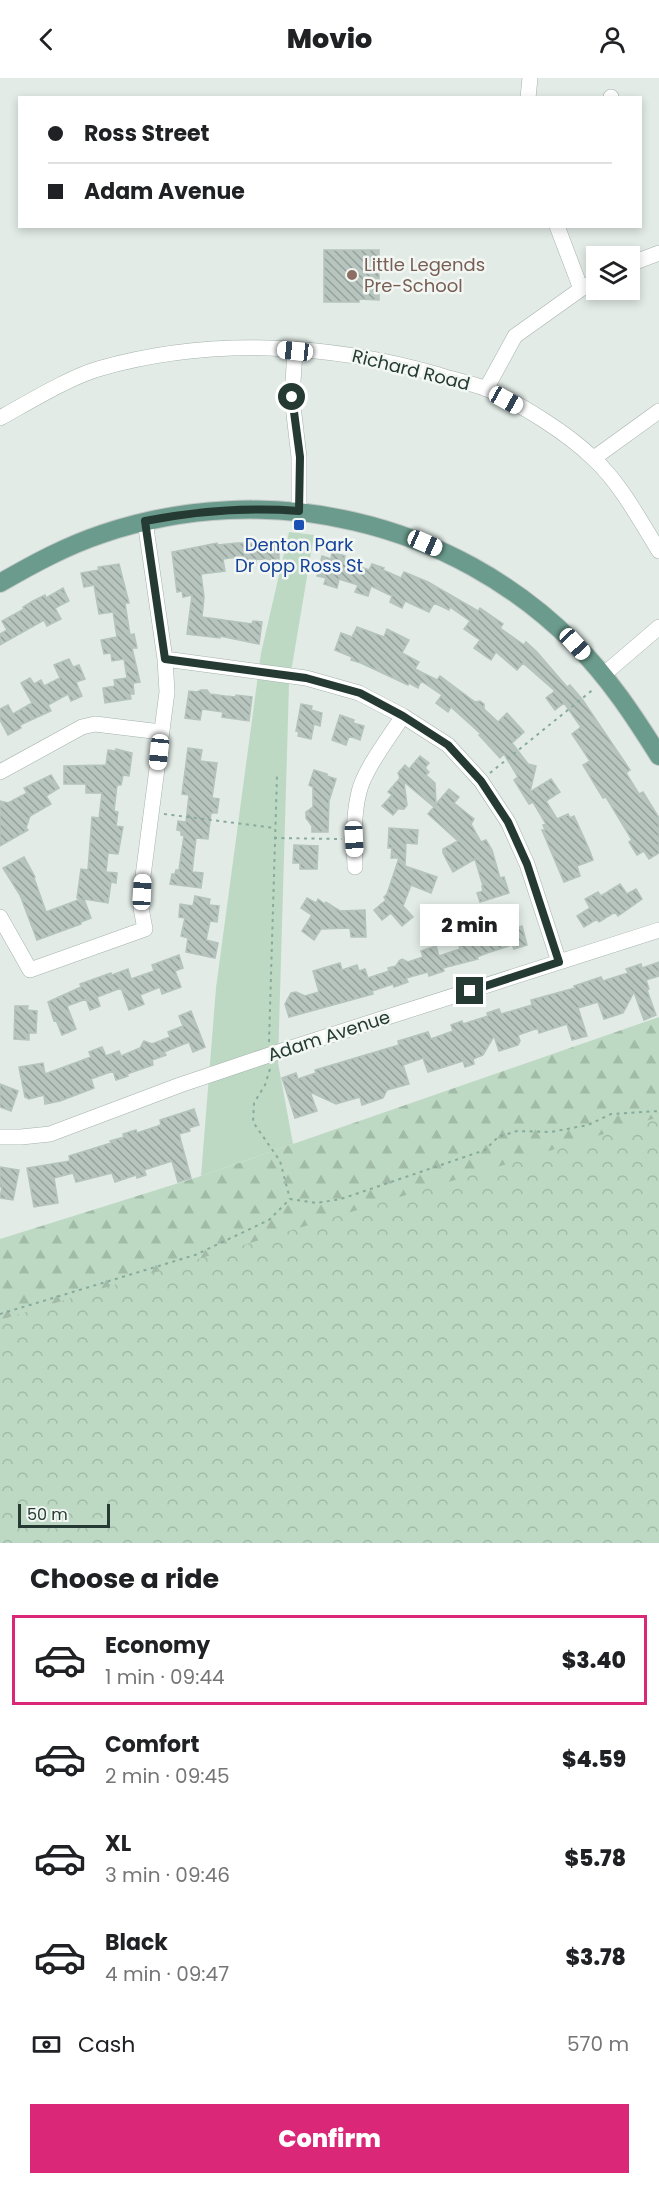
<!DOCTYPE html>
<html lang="en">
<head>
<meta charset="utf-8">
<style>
  :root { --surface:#fff; --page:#f6f6f6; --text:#202124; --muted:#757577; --line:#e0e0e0; --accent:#db2777 }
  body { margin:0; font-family:Poppins,sans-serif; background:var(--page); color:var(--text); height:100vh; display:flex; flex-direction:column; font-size:22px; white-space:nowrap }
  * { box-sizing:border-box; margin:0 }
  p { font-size:20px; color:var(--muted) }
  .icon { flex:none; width:33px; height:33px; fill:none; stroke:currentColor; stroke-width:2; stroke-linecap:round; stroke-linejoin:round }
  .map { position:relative; height:1465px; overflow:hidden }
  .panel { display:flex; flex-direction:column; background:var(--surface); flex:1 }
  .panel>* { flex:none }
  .guide { position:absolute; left:18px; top:18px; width:624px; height:132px; border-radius:0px; box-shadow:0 3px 9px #0003; display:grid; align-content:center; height:132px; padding:0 30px; background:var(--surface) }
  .buttons { position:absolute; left:586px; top:168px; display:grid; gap:12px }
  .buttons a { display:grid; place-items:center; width:54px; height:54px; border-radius:0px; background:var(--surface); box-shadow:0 3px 9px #0003; font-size:30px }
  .scale { position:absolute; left:18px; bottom:15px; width:92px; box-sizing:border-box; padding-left:6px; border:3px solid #243a32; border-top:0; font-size:16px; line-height:21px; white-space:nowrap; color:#243a32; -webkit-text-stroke:4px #f2f7f4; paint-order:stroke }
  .end { position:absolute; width:27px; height:27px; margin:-14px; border:8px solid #243a32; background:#fff; box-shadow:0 0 0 3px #fff }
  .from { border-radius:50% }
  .bubble { position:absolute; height:42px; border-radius:0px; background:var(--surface); box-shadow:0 3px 9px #0003; font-size:20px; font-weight:800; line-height:42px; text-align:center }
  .car { position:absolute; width:18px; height:36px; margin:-18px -9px; border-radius:8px; box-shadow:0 0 4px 2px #0007; background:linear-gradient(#fff 24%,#345 0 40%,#fff 0 76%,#345 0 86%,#fff 0) }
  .guide b { display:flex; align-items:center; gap:21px; height:57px; font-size:22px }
  .guide b+b { border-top:2px solid var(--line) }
  .guide i { width:15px; height:15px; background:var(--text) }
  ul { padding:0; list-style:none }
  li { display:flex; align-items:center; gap:18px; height:90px; margin:0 12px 9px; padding:0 18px; border:3px solid transparent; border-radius:0px }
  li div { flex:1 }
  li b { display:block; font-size:22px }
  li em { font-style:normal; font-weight:800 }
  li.on { border-color:var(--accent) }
  li>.icon { width:54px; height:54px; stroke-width:1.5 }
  h2 { padding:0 30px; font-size:27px; line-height:72px }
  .pay { display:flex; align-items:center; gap:15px; height:66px; padding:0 30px; font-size:22px }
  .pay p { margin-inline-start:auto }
  .action { display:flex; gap:12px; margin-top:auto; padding:12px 30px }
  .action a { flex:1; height:69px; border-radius:0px; background:var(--accent); color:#fff; font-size:24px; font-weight:800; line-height:69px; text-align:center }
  header { display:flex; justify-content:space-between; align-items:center; height:78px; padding:0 30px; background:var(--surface); font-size:27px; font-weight:800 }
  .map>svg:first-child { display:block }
</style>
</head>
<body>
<header><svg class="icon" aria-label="back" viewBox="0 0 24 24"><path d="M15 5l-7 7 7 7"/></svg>Movio<svg class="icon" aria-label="person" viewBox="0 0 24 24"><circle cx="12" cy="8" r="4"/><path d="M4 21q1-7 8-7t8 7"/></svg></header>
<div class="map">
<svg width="659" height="1465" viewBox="0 0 659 1465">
  <defs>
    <pattern id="forest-firs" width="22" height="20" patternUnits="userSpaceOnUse" patternTransform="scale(1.5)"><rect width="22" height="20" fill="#bdd9c3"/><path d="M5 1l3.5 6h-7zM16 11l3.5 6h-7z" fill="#a2bba8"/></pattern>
    <pattern id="park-crowns" width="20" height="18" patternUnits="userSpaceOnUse" patternTransform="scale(1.5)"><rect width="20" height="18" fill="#bdd9c3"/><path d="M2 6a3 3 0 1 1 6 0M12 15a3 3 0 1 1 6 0" fill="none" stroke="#a2bba8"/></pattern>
    <pattern id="building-back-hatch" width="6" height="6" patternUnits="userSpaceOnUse" patternTransform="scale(1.5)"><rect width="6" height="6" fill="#b8c5bf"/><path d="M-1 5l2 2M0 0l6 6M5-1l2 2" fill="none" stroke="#95a19c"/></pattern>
  </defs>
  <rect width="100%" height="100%" fill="#e2ebe6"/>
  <path fill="#bdd9c3" d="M289,454L314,457L289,606L278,985L293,1066L201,1098L216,910L261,575Z"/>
  <path fill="url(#forest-firs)" d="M659,939V1465L0,1393V1161L201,1098Z"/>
  <path fill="url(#park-crowns)" d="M659,1039V1465H0V1242Z"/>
  <path fill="url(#building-back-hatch)" stroke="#b5c3bd" stroke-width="1.5" d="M324,172H379V222L359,221V224H324Z
    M217,465L218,467L237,465H279V482L256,481V486H245V478L223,481L225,493L201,496L204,519L202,539L252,546L253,543L262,544L259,566L220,558V560L187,556L192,517L183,519L182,513L177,514L172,474Z
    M332,474L345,478L344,483L369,492L372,486L384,490L383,492L401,500L404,494L428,504L478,533L480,530L503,546L500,550L524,567L526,564L537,574L567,609L570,607L582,621L630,692L626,695L639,716L643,714L659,740V775L649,781L644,773L637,777L629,764L632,762L606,719L603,720L583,687L590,683L572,656L581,649L564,625L555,632L546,620L555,613L523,585L517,592L496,574L491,582L474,570L480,562L464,551L470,543L450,529L449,532L434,525L429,534L405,523L402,530L390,524L392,518L371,508L368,518L355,514L358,507L339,501L337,510L324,506L326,500L317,498L322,478L331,481Z
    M119,486L129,525H125L130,557L134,556L137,570H132L140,604L133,605L134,616H130L131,621L105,625L103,610L115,608L114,602L127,600L124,581L112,583L111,575L104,576L101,562L117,559L113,534L99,536L94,507L84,509L81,495L99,492L98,489Z
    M63,510L69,523L55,530L61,541L47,548L44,542L0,567V556L7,552L2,543L24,531L23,529L33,523L45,517L46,520Z
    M357,549L384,559L387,551L409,562L402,575L419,584L415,591L437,602L440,598L475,624L480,623L484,626V631L498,644L507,635L524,654L512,665L528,686L536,688L530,714L551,701L560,714L546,723L557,741L568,736L570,740L574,738L589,771L593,782L577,788L580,798L564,804L542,752H545L543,747L546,746L533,724L529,726L514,702L518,699L504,676L500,680L479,657L481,656L451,629L448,634L436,625L442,617L421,603L418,610L409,605L408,607L361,585L351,582L352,579L335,572L341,555L352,559Z
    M69,581L73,589L79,587L85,601L76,604L82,618L71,623L68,616L48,627L51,633L20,647L21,650L8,657L0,642V631L8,627L13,636L32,625L21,605L30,600L34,606L41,602L44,608L60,600L54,587Z
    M201,612H207L210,616L225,618L236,619V617L252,619L249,643L222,639L223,634L202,631L200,642L185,640L189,613L197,614Z
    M301,626L312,628L311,632L322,635L320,648L314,646L311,661L298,658L299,654L296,653Z
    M340,637L354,642L353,645L364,648L360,662L349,658L346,667L332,662Z
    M188,670L202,672L200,683L217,685L212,720L219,721L217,735H211L208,761L196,760L192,794L203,795L201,810L170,806L172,796H175L176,792H179L181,777L184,758L181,757V753L177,752L178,743L186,744L189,717L182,716Z
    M116,671L132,675L129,698L123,697L121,707H117L114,733L118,734L116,748L123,749L118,776L108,775L106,794L117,795L116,805L111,804L108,825L84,821L91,840L81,844V846L37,862L20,817L3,790L24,779L35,799L34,800L46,834L81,821L77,820L81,791L88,792L92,739L99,740L102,715H86V706H64V688L106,687L108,672L116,673Z
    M420,678L429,685L425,690L429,694L426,697L435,705L436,726L449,711L459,719L454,725L474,741L471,746L481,764L486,762L492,772L500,800L504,799L509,815L480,824L477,815L483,813L482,808H483L475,781L453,794L443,775V771L458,763L428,736L434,729L404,704L407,727L404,731H398L393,737L382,728L392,717L388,714L400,700L398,695L405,687L409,691Z
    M314,692L327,696V698L336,701L329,723L328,754H312V748L306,740V734L313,729V709L309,707Z
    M51,697L59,710L46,718L51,726L30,738L26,750L28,752L0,768V723L8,725L27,715L24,710Z
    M389,750L418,752L417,766L406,765L405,788L437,799L431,815L411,807L403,828L413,839L402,848L391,835L382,842L374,832L386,822L384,819L387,816L399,780H391L392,770H388Z
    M294,767L318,768L317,791H300V785H293Z
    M620,806L627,816L636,811L642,821L618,838L615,834L599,844L597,841L584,849L577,838L590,830L585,821L598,814L601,818Z
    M195,818L210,821L209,827L219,828L217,844L210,843L206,862L218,865L215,880L186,874L188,860L181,858L185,840L179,839L180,826L193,828Z
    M307,820L316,825L318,821L325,826L326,824L340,833L365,832L366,859H351L350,850L321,851L314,862L302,853L312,837L301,830Z
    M471,838L474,847L470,849L475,867L494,861L493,857L502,854L506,847L513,851L522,848L527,867L514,871L512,867L487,875L477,879L478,881L443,890L444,893L429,898L428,894L406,900L408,904L394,909L393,906L372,913L373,916L289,939L285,926L291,915L296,914L305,918L319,914L313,893L340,885L342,892L357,887L359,893L365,891L368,900L389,893L388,890L396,888L399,883L402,881L408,884L423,879L421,873L436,868L439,878L460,871L451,844Z
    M179,877L183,890L175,893L181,909L162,916L160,909L140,917L144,926L129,932L121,910L97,919L100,928L90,932L86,921L67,928L76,951L62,957L56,942L54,943L48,924L81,909L80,906L111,895L112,897L128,891L131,901L154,893L152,887Z
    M659,884V898L646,902L649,911L647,912L656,937L644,942L634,914L623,935L604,941L598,924L578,930L587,958L572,962L567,946L539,955L538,950L518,957L520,963L518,967L499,973L494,958L483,977L473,981L474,986L465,989L463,983L428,994L423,980L403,987L409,1006L387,1012L383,1020L362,1027L360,1019L336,1026L310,1014L317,1033L295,1040L282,1000L296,995L298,1001L316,995L315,992L399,967L398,963L428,954L431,961L453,953L451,947L462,943L463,946L488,938L487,935L499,931L501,936L532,927L531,922L575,910L574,908L601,899L603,903L628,895L626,891L641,886L642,890Z
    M15,928H28L27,932L37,933L36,955H29V962L14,961Z
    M191,933L205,969L193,974L189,964L164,974L166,977L152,982L153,987L127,996L128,998L116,1002L113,993L91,1001L94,1010L60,1023L45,1026L44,1017L29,1021L25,1019L19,989L43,985L45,996L91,979L89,974L102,969L106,978L119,973L121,978L140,970L144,963L152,966L170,959L168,954L183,948L179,938Z
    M0,1006L18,1013L11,1033L0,1029Z
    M194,1031L199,1047L189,1050L190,1053L179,1056L191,1100L178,1104L172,1083L144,1092L146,1097L137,1100L136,1097L115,1104L112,1095L76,1104L73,1095L54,1100L58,1125L34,1129L27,1090L70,1083L69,1078L111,1065L110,1063L124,1059L123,1056L136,1052L137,1055L161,1047L160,1042Z
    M0,1089L19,1092L13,1122L0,1120L2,1109H0Z"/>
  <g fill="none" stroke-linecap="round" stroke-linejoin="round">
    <g stroke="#a5b2ac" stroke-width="16">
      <path id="minor" d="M528,20L530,0
        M611,20V19
        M557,148L581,211
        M630,186L659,175
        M295,273L292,319L299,379V433
        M486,311L515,258L581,211L597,202
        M0,340C29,324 68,300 98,291C208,259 329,265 439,297C454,302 472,305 487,311C521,326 567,355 593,380C621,406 639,441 659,473
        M594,380L659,333
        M165,581L306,600L359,615L403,638L448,667L481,703L508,744L527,786L559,884
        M603,597L659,549
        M0,694L82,649L95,646L161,654
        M355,789C354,765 353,738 359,714C364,692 390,658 403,638
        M0,839L30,892L145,851L141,830L143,798L167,614L165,581L145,443
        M0,1059H21L50,1056L180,1007L269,977L659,852"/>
    </g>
    <g stroke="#c2c8c6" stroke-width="20">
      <path id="major" d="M0,505C33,486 66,468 102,456C267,400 452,442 575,566C609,600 634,638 659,678"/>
    </g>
    <path stroke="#86ab9d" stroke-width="2" stroke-dasharray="3 4.5" stroke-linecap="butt" d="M490,695L595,610
      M164,736L275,750
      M274,760L342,761
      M269,964L277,697
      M270,991L265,1007L254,1025L253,1044L280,1083L290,1121
      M0,1236L195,1177L269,1142L290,1121L317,1125L341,1121L485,1072L498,1059L517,1053L551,1054L588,1047L611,1036L659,1033"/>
    <use href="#minor" stroke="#fff" stroke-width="15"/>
    <use href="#major" stroke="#6b9b8c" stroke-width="18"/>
  </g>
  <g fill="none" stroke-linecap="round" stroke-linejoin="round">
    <path stroke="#243a32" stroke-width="8" d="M292,319L300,379L299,433C247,429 197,433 145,443L165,581L306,600L360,615L403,638L448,667L481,703L508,744L527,786L559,884L470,913"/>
  </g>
  <circle fill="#8d6e63" stroke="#f2f7f4" stroke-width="2" cx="352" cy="197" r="6"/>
  <rect fill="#1a4fb4" stroke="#f2f7f4" stroke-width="2" x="293" y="441" width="12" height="12" rx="3"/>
  <g text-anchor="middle" stroke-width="5" stroke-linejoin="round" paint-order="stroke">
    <g font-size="18" fill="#785e54" stroke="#f2f7f4" text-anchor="start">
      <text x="364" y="193">Little Legends<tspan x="364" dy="21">Pre-School</tspan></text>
    </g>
    <g font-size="18" fill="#243a32" stroke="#f2f7f4">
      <text transform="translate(411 292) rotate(14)" y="6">Richard Road</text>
      <text transform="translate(329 958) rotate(-18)" y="6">Adam Avenue</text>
    </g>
    <g font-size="18" fill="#164399" stroke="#f2f7f4">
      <text x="299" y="473">Denton Park<tspan x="299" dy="21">Dr opp Ross St</tspan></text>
    </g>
  </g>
</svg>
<div class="buttons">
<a><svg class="icon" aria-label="layers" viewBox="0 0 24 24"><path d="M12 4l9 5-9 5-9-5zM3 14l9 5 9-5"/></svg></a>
</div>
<div class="scale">50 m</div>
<i class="end from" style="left:292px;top:319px"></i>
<i class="end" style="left:470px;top:913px"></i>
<div class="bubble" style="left:420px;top:826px;width:99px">2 min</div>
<i class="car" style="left:295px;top:273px;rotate:276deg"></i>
<i class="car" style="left:506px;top:322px;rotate:119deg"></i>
<i class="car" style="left:425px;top:465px;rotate:114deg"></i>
<i class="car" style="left:575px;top:566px;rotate:137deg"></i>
<i class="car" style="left:159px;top:674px;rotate:186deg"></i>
<i class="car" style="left:354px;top:761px;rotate:177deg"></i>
<i class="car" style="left:142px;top:814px;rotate:3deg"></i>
<div class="guide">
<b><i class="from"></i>Ross Street</b>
<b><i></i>Adam Avenue</b>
</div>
</div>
<section class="panel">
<h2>Choose a ride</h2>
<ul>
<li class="on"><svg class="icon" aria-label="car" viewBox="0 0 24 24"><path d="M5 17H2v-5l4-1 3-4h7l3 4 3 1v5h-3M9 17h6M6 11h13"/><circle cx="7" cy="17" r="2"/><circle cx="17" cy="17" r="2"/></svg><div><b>Economy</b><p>1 min · 09:44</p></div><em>$3.40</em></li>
<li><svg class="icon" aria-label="car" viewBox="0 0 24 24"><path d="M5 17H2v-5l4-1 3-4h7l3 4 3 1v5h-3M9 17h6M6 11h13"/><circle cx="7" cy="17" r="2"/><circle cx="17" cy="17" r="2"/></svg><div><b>Comfort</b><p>2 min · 09:45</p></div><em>$4.59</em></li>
<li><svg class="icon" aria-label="car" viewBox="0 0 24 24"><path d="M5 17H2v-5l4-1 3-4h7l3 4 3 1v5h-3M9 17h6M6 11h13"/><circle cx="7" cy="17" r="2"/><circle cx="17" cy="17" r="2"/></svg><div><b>XL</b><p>3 min · 09:46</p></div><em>$5.78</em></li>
<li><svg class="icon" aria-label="car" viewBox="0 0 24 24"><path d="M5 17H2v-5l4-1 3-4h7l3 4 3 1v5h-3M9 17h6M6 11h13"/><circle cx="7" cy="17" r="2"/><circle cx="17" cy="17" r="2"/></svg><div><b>Black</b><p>4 min · 09:47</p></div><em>$3.78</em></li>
</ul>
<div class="pay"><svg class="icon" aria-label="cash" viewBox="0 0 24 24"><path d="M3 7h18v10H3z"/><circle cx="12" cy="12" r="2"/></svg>Cash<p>570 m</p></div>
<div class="action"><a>Confirm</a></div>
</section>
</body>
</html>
